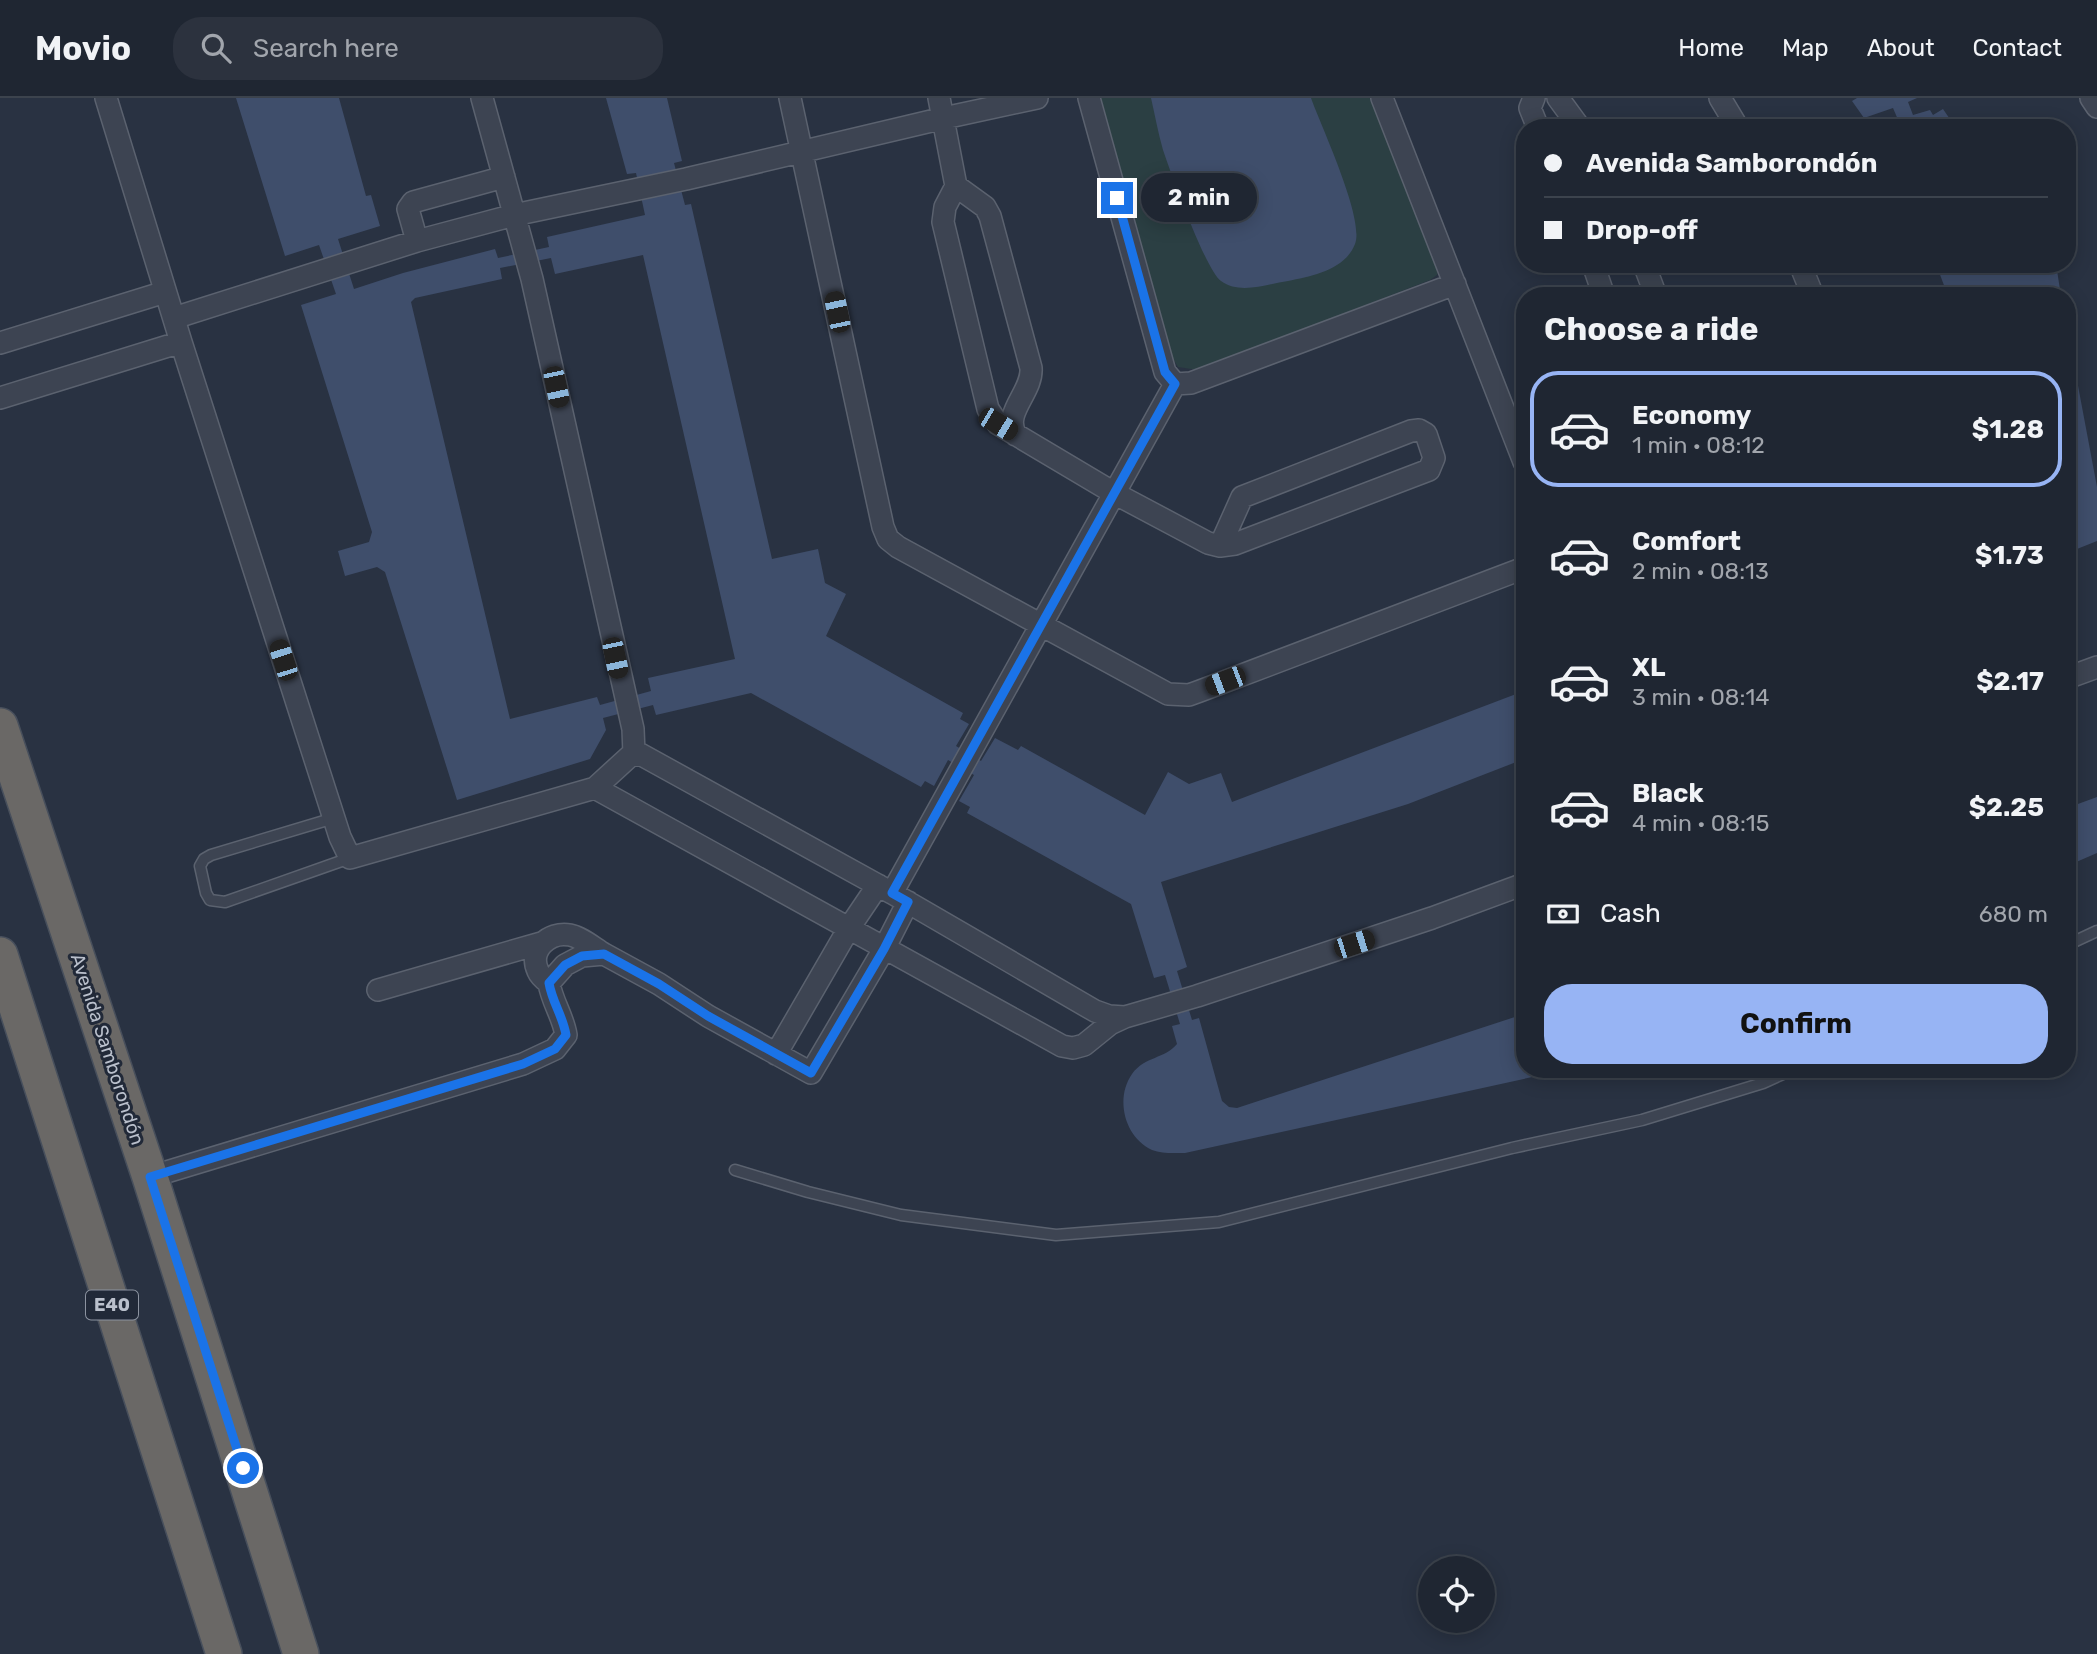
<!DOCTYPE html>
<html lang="en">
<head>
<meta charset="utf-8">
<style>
  :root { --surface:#1f2632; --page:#2c323e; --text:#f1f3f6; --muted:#a1a5ac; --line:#3c434d; --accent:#97b4f4 }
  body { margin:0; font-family:Rubik,sans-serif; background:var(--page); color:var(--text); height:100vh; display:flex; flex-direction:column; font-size:26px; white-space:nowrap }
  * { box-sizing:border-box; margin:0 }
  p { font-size:23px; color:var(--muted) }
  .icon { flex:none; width:38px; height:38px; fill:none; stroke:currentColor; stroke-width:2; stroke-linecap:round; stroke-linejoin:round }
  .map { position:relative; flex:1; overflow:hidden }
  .drawer { position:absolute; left:1516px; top:189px; width:560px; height:791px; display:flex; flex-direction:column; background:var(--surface); border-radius:28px; box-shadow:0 4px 18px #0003,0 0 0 2px var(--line) }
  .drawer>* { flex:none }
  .hud { position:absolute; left:1516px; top:21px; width:560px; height:154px; border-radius:28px; box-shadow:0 4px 18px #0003,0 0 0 2px var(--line); display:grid; align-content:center; height:154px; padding:0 28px; background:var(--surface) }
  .controls { position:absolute; left:1418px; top:1458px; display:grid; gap:14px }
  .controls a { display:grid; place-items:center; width:77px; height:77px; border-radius:50%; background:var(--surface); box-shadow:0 4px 18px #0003,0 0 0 2px var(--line); font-size:35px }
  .end { position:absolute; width:32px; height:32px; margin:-16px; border:9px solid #1a73e8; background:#fff; box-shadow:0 0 0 4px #fff }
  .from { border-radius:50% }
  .bubble { position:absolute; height:49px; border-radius:24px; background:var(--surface); box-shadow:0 4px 18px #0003,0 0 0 2px var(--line); font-size:23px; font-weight:700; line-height:49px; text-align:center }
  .car { position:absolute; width:21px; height:42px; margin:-21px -10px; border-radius:9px; box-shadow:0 0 5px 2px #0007; background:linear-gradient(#222 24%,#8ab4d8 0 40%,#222 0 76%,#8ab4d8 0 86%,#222 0) }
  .hud b { display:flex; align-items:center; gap:24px; height:66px; font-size:26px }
  .hud b+b { border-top:2px solid var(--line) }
  .hud i { width:18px; height:18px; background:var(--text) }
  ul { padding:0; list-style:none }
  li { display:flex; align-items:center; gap:21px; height:116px; margin:0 14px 10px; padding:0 14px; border:4px solid transparent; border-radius:28px }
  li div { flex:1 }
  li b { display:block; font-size:26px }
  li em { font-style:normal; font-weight:700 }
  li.selected { border-color:var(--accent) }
  li>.icon { width:63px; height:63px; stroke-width:1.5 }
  h2 { padding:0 28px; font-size:32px; line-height:84px }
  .pay { display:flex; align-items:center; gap:18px; height:77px; padding:0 28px; font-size:26px }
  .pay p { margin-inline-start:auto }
  .action { display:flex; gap:14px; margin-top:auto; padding:14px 28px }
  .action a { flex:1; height:80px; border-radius:28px; background:var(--accent); color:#111; font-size:28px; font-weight:700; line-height:80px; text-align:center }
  header { display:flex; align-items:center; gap:42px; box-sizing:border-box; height:98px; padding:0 35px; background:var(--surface); border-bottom:2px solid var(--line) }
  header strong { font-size:33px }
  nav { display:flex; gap:38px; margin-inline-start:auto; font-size:24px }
  .search { width:490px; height:63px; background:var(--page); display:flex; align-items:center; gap:18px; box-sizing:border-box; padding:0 24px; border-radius:28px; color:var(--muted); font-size:26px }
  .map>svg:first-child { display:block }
</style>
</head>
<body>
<header>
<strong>Movio</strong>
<div class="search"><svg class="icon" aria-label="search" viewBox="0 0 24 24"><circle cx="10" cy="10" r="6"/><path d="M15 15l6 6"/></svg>Search here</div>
<nav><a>Home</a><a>Map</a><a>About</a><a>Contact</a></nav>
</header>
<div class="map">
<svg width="2097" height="1556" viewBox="0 0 2097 1556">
  <rect width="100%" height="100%" fill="#293242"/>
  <path fill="#2b3f43" d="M1101,0H1374L1439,170L1437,177L1430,182L1198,272L1178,269L1169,254Z"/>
  <path fill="#3f4e6b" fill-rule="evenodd" d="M236,0H339L366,98L371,97L380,128L338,141L354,191L403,175L495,151L498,160L549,149L547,139L645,117L636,75L627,76L606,0H667L682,63L674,65L685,107L691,106L772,461L818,451L825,485L846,496L826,538L963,615L960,621L969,626L956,648L981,663L995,640L1018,652L1021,648L1145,717L1168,674L1189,686L1221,675L1232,704L1524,593V661L1408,706L1161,784L1187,869L1177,873L1192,922L1199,920L1222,1003L1229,1009L1237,1010L1524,916V971H1569L1185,1055C1174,1055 1162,1056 1152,1052C1124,1039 1115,1000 1132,976C1145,958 1165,961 1177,946L1172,928L1180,926L1165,877L1154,880L1131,806L967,715L970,709L959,703L974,677L948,662L934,688L925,683L921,689L751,595L656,617L653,607L603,620L606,632L590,661L457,702L385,474L377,469L345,478L338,453L369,444L372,434L301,207L336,196L319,147L285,158ZM643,157L735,561L648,580L651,593L600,607L597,599L510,621L411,204L415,200L502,181L500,170L551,160L555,176Z
    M1151,0H1311C1321,28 1365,121 1355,146C1345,172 1312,178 1288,183C1267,186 1240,197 1221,183C1206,173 1170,73 1163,52C1158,35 1155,17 1151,0Z
    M1857,0H1917L1908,4L1913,17L1930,12L1933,17L1943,11L1956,30H1884L1899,24L1893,10L1864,20L1852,3Z
    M1936,166H2056L2061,198H1948Z
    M2067,229L2097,389V443L2067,455Z
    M2097,699V755L2067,768V710Z"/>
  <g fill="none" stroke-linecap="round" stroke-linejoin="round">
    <g stroke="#5b626f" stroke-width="13">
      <path id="service" d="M334,720L211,757L204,761L200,768L206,795L210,802L225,804L350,760
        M2067,847L2097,833
        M735,1072L808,1094L901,1117L1056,1137L1219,1124L1512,1050L1642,1022L1763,985L1794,971"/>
    </g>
    <g stroke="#5b626f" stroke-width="24">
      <path id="minor" d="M106,0L181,244L340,739L350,760L595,690L630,658L640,656L892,795L1095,913L1109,918L1125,919
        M482,0L532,181L633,631L634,656
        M790,0L883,429L888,441L898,449L1168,596L1189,597L1200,593L1524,470
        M939,0L956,88L945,109L943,124L988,311L998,326L1114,395L1208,445L1220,448L1235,446L1429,372L1434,360L1426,336L1419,332L1411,333L1242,399L1220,448
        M1089,0L1165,274L1175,286L1191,285L1455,186
        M1382,0L1524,364
        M1534,0L1530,10L1538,30
        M1558,0L1580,30
        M1720,0L1738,30
        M2091,0L2097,9
        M956,88L985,109L990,118L1031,270C1033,294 1002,315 1016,337
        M417,143L408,111L413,104L504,79
        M1593,166L1604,198
        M1644,166L1656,198
        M1800,166L1813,198
        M174,220L417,143L514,117L686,81L944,20L1037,0
        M0,245L165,194
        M0,300L181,244
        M2067,580L2097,569
        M595,690L1062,948L1073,950L1084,947L1110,926L1125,919L1197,898L1432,820L1524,786
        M892,795L1175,286
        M549,885C545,882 540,878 538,873C528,852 549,833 570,837C581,839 594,850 604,856
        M378,892L541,845
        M776,956L849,830L878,787
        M150,1079L523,966L555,951L566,937C563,918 552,904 549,885L565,867L582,858L604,856L659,886L708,918L811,975L884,851L908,804"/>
    </g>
    <g stroke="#474f5c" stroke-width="38">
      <path id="trunk" d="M0,628L150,1079L301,1556
        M0,857L224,1556"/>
    </g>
    <use href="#service" stroke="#3d4452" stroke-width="10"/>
    <use href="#minor" stroke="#3d4452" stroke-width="21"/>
    <use href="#trunk" stroke="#6a6866" stroke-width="35"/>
  </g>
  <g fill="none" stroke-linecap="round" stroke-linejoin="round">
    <path stroke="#1a73e8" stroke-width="9" d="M243,1370L150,1079L523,966L555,951L566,937C563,918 552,904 549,885L565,867L582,858L604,856L659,886L708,918L811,975L884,851L908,804L892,795L1175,286L1165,274L1117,100"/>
  </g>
  <g text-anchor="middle" stroke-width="6" stroke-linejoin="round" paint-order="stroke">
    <rect fill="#212938" stroke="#8c93a0" stroke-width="2" x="86" y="1192.5" width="52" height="29" rx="5"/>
    <g font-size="18" font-weight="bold" fill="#bac0cc">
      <text x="112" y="1213">E40</text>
    </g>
    <g font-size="19" fill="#bac0cc" stroke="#212938">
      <text transform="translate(108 951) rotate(72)" y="7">Avenida Samborondón</text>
    </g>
  </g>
</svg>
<div class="controls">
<a><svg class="icon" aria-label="locate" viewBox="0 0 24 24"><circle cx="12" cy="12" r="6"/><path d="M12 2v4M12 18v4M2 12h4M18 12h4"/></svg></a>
</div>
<i class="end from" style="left:243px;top:1370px"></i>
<i class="end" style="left:1117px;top:100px"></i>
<div class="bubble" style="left:1141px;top:75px;width:116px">2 min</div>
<i class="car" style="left:837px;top:214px;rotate:348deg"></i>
<i class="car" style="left:556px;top:289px;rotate:168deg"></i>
<i class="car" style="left:998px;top:326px;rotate:121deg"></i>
<i class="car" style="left:615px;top:560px;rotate:168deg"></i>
<i class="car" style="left:283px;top:562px;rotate:342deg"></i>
<i class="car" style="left:1225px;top:583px;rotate:249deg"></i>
<i class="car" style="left:1354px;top:846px;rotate:72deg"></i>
<div class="hud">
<b><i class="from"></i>Avenida Samborondón</b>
<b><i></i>Drop-off</b>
</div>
<section class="drawer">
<h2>Choose a ride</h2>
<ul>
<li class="selected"><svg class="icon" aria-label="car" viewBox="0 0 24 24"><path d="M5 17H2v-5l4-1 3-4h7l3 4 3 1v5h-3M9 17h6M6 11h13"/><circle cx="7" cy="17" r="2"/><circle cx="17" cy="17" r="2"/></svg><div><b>Economy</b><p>1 min · 08:12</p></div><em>$1.28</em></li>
<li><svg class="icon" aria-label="car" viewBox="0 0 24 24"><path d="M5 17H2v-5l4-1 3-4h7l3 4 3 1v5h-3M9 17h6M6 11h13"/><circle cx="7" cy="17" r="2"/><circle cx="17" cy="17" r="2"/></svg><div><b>Comfort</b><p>2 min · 08:13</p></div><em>$1.73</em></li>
<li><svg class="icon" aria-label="car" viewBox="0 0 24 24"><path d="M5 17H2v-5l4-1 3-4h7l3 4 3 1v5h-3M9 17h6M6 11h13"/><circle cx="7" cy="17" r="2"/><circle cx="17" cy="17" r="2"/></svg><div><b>XL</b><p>3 min · 08:14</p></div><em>$2.17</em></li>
<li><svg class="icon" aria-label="car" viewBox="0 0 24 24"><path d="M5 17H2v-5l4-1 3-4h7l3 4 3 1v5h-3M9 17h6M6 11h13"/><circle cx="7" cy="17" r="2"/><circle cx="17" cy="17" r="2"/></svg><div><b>Black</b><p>4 min · 08:15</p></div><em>$2.25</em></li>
</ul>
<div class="pay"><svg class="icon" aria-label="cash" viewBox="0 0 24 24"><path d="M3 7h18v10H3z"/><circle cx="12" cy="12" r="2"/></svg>Cash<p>680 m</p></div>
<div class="action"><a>Confirm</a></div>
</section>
</div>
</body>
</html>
